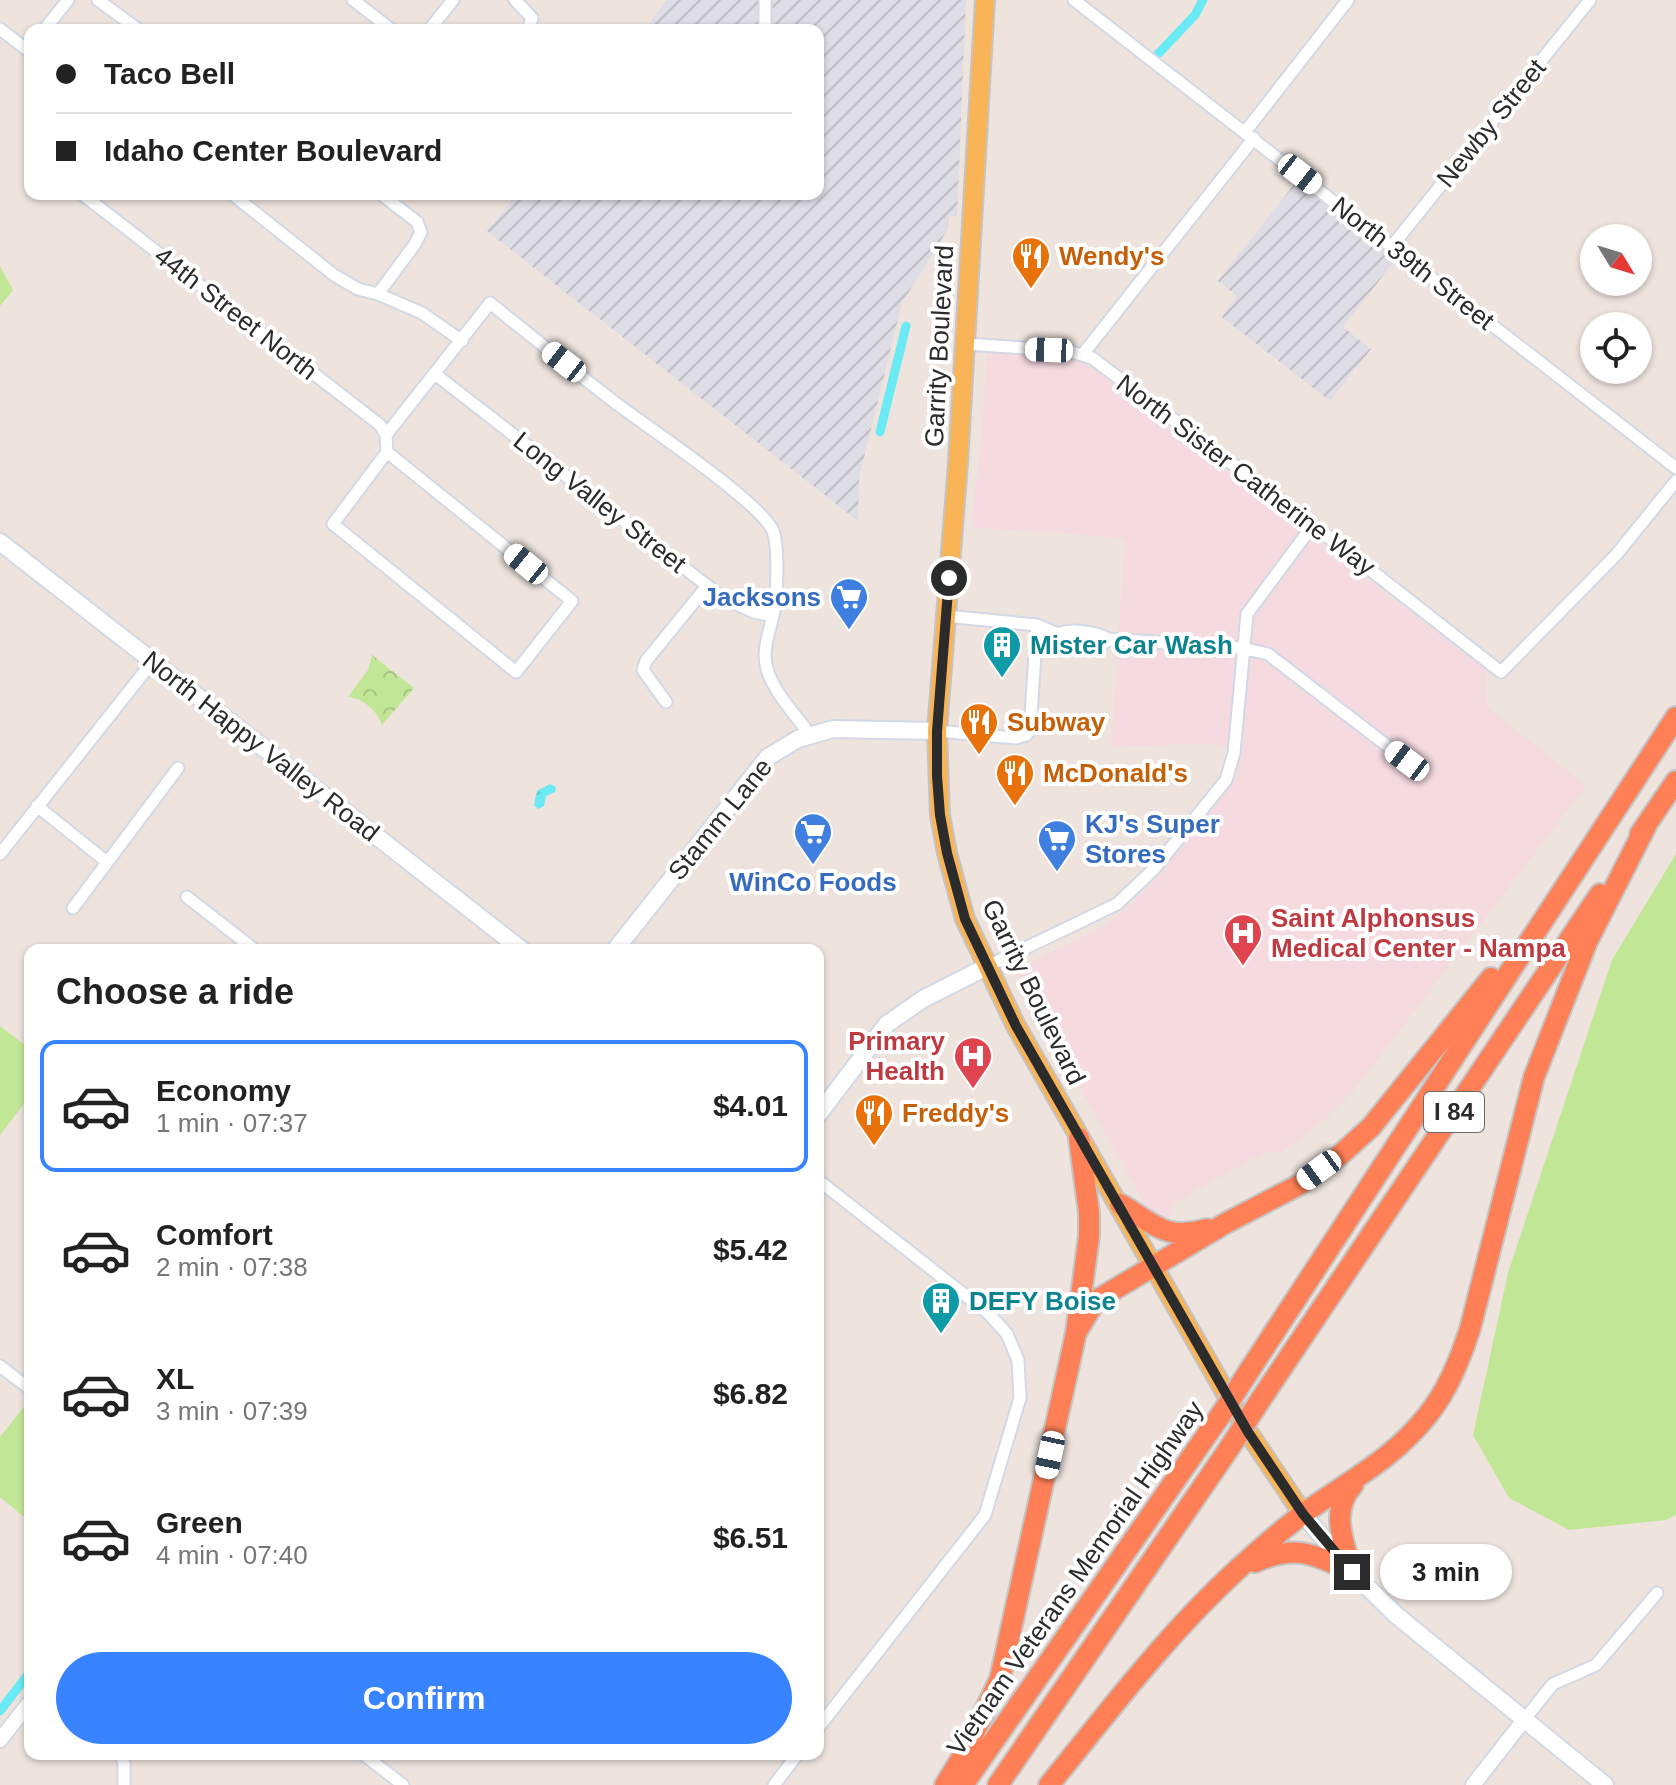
<!DOCTYPE html>
<html lang="en">
<head>
<meta charset="utf-8">
<style>
  :root { --surface:#fff; --page:#f2f2f2; --text:#222; --muted:#767676; --line:#e0e0e0; --accent:#3883ff }
  body { margin:0; font-family:Helvetica,sans-serif; background:var(--page); color:var(--text); height:100vh; display:flex; flex-direction:column; font-size:30px; white-space:nowrap }
  * { box-sizing:border-box; margin:0 }
  p { font-size:26px; color:var(--muted) }
  .icon { flex:none; width:44px; height:44px; fill:none; stroke:currentColor; stroke-width:2; stroke-linecap:round; stroke-linejoin:round }
  .map { position:relative; flex:1; overflow:hidden }
  .details { position:absolute; left:24px; top:944px; width:800px; height:816px; display:flex; flex-direction:column; background:var(--surface); border-radius:16px; box-shadow:0 2px 6px #0004 }
  .details>* { flex:none }
  .top-card { position:absolute; left:24px; top:24px; width:800px; height:176px; border-radius:16px; box-shadow:0 2px 6px #0004; display:grid; align-content:center; height:176px; padding:0 32px; background:var(--surface) }
  .needle { width:52px; rotate:128deg }
  .buttons { position:absolute; left:1580px; top:224px; display:grid; gap:16px }
  .buttons a { display:grid; place-items:center; width:72px; height:72px; border-radius:50%; background:var(--surface); box-shadow:0 2px 6px #0004; font-size:40px }
  .end { position:absolute; width:36px; height:36px; margin:-18px; border:10px solid #2b2b2b; background:#fff; box-shadow:0 0 0 4px #fff }
  .from { border-radius:50% }
  .bubble { position:absolute; height:56px; border-radius:28px; background:var(--surface); box-shadow:0 2px 6px #0004; font-size:26px; font-weight:700; line-height:56px; text-align:center }
  .car { position:absolute; width:24px; height:48px; margin:-24px -12px; border-radius:10px; box-shadow:0 0 6px 2px #0007; background:linear-gradient(#fff 24%,#345 0 40%,#fff 0 76%,#345 0 86%,#fff 0) }
  .top-card b { display:flex; align-items:center; gap:28px; height:76px; font-size:30px }
  .top-card b+b { border-top:2px solid var(--line) }
  .top-card i { width:20px; height:20px; background:var(--text) }
  ul { padding:0; list-style:none }
  li { display:flex; align-items:center; gap:24px; height:132px; margin:0 16px 12px; padding:0 16px; border:4px solid transparent; border-radius:16px }
  li div { flex:1 }
  li b { display:block; font-size:30px }
  li em { font-style:normal; font-weight:700 }
  li.current { border-color:var(--accent) }
  li>.icon { width:72px; height:72px; stroke-width:1.5 }
  h2 { padding:0 32px; font-size:36px; line-height:96px }
  .action { display:flex; gap:16px; margin-top:auto; padding:16px 32px }
  .action a { flex:1; height:92px; border-radius:48px; background:var(--accent); color:#fff; font-size:32px; font-weight:700; line-height:92px; text-align:center }
  .map>svg:first-child { display:block }
</style>
</head>
<body>
<div class="map">
<svg width="1676" height="1785" viewBox="0 0 1676 1785">
  <defs>
    <pattern id="industrial-furrows" width="10" height="10" patternUnits="userSpaceOnUse" patternTransform="scale(2)"><rect width="10" height="10" fill="#dedde6"/><path d="M-1 1l2-2M0 10L10 0M9 11l2-2" fill="none" stroke="#bfbec5"/></pattern>
    <pattern id="park-crowns" width="20" height="18" patternUnits="userSpaceOnUse" patternTransform="scale(2)"><rect width="20" height="18" fill="#c1e796"/><path d="M2 6a3 3 0 1 1 6 0M12 15a3 3 0 1 1 6 0" fill="none" stroke="#a6c681"/></pattern>
    <pattern id="water-ripples" width="26" height="14" patternUnits="userSpaceOnUse" patternTransform="scale(2)"><rect width="26" height="14" fill="#6aeaf5"/><path d="M2 4q2-2 4 0t4 0M15 11q2-2 4 0t4 0" fill="none" stroke="#5cc9d2"/></pattern>
  </defs>
  <rect width="100%" height="100%" fill="#eee3dd"/>
  <path fill="url(#industrial-furrows)" d="M667,0H966L957,216H949L948,229L902,303L859,478L858,521L487,231L516,194H818V30H644Z
    M1296,182L1396,259L1343,327L1371,349L1330,401L1222,317L1237,296L1218,281Z"/>
  <path fill="#f5dae0" d="M987,353L1063,358L1088,365L1486,670L1487,707L1586,786L1355,1089L1326,1118L1282,1152H1264L1174,1203L1168,1224L1154,1216L1147,1208L1015,971L1108,924L1128,907L1156,879L1227,791L1236,776L1244,746L1192,744L1111,747L1125,538L971,527L982,433Z"/>
  <path fill="#c1e796" d="M0,266L13,290L0,306Z
    M1676,854V1515L1666,1520L1569,1530L1509,1498L1473,1435L1508,1273L1612,960Z
    M0,1026L30,1049V1096L0,1135Z
    M30,1399V1522L0,1497V1437Z"/>
  <path fill="url(#park-crowns)" d="M372,655L414,688L382,725C378,711 362,698 348,697L368,670Z"/>
  <path fill="url(#water-ripples)" d="M550,784L556,787L555,792L546,796L544,806L538,809L534,805L537,791Z"/>
  <g fill="none" stroke-linecap="round" stroke-linejoin="round">
    <path stroke="#6aeaf5" stroke-width="9" d="M1158,54L1195,15L1203,0
      M880,432L906,326
      M0,1711L30,1672"/>
    <g stroke="#d2d9e5" stroke-width="15">
      <path id="minor" d="M98,0L139,30
        M353,0L392,30
        M515,0L532,18L528,30
        M765,0V30
        M1074,0L1676,468
        M0,29L30,52
        M44,30L68,0
        M429,30L453,0
        M1245,132L1348,0
        M82,194L380,425L386,435
        M232,194L334,275L358,289L378,294L422,313L462,341
        M1392,246L1590,0
        M378,294L415,244L421,232L417,222L381,194
        M965,344L1068,351L1092,358L1313,525L1501,672L1616,555L1676,481
        M1083,354L1254,138
        M435,374L723,598L754,612L773,616
        M387,452L572,601L516,672L333,524L387,452L386,435L490,303C531,336 572,369 613,401C644,425 761,502 773,531C779,547 777,593 774,610C771,629 761,649 767,669C774,693 796,715 810,735
        M946,616L1037,625L1058,634L1064,640L1102,645L1108,639
        M1058,634C1070,628 1097,632 1108,639L1242,648L1268,654L1407,761
        M666,702L643,670L646,661L707,586
        M937,731L1016,738L1026,735L1030,730L1037,625
        M37,806L107,862
        M0,854L153,661
        M187,897L255,950
        M73,908L178,768
        M988,966L1117,904L1153,870L1226,780L1234,753L1247,614L1313,525
        M818,1180L989,1314L1007,1334L1018,1360L1020,1398L985,1515L818,1728
        M0,1366L30,1389
        M1524,1720L1553,1684L1596,1665L1657,1593
        M121,1754L124,1764V1785
        M363,1754L403,1785
        M774,1785L798,1754"/>
    </g>
    <g stroke="#d2d9e5" stroke-width="18">
      <path id="tertiary" d="M0,1740L30,1702
        M1473,1785L1524,1720"/>
    </g>
    <g stroke="#d2d9e5" stroke-width="20">
      <path id="secondary" d="M0,542L522,950
        M615,950L768,757L798,739L833,729L937,731
        M818,1115L887,1024L923,999L988,966
        M1303,1514L1352,1572L1396,1615L1605,1785"/>
    </g>
    <g stroke="#c4c4c4" stroke-width="22">
      <path id="primary" d="M985,0L958,463L937,731L940,815L947,853L965,919L1016,1026L1248,1432L1303,1514"/>
    </g>
    <g stroke="#c4c4c4" stroke-width="24">
      <path id="motorway" d="M1640,834L1676,781
        M1120,1204C1155,1224 1164,1241 1207,1229
        M1076,1333L1095,1301L1226,1223L1299,1185L1339,1156L1371,1127L1491,978
        M1249,1371L1676,717
        M1261,1399L1600,894
        M1255,1562C1297,1544 1313,1554 1352,1572
        M1352,1572C1344,1543 1329,1511 1353,1485
        M945,1785L964,1754L1000,1679L1076,1333L1089,1236V1213L1079,1138
        M963,1785L1220,1416
        M998,1785L1230,1447
        M1049,1785C1109,1711 1168,1633 1238,1569C1259,1550 1281,1530 1303,1514C1348,1481 1391,1461 1427,1416C1448,1390 1460,1359 1470,1329L1534,1077L1587,942L1647,824"/>
    </g>
    <use href="#minor" stroke="#fff" stroke-width="11"/>
    <use href="#tertiary" stroke="#fff" stroke-width="14"/>
    <use href="#secondary" stroke="#fff" stroke-width="16"/>
    <use href="#primary" stroke="#f8b457" stroke-width="18"/>
    <use href="#motorway" stroke="#ff8056" stroke-width="20"/>
    <g stroke="#c4c4c4" stroke-width="24" stroke-linecap="butt">
      <path id="motorway-bridge" d="M1220,1416L1249,1371
        M1230,1447L1261,1399"/>
    </g>
    <use href="#motorway-bridge" stroke="#ff8056" stroke-width="20"/>
  </g>
  <g fill="none" stroke-linecap="round" stroke-linejoin="round">
    <path stroke="#2b2b2b" stroke-width="10" d="M949,578L937,731V776L940,815L947,853L965,919L1016,1026L1248,1432L1303,1514L1352,1572"/>
  </g>
  <defs>
    <g id="restaurant-pin" transform="scale(2)"><path d="M0 17L-7.5 6A9.5 9.5 0 1 1 7.5 6Z" fill="#e8710a" stroke="#fff"/><path d="M-5-6h1v4h1v-4h1v4h1v-4h1v5L-1.5 .5V6h-2V.5L-5-1ZM5-6V6H3V1.5H1.5Q1.5-4 5-6Z" fill="#fff"/></g>
    <g id="supermarket-pin" transform="scale(2)"><path d="M0 17L-7.5 6A9.5 9.5 0 1 1 7.5 6Z" fill="#3f7fe0" stroke="#fff"/><path d="M-6-5.5h2.5l.6 2H6L4.5 2H-2.5L-4.4-4H-6ZM-1.5 3.2a1.3 1.3 0 1 0 .1 0ZM3 3.2a1.3 1.3 0 1 0 .1 0Z" fill="#fff"/></g>
    <g id="building-pin" transform="scale(2)"><path d="M0 17L-7.5 6A9.5 9.5 0 1 1 7.5 6Z" fill="#0f9aa8" stroke="#fff"/><path d="M-4-6H4V6H1V3H-1V6H-4ZM-2.5-4.3h1.7v1.8h-1.7ZM.8-4.3h1.7v1.8H.8ZM-2.5-1h1.7V.8h-1.7ZM.8-1h1.7V.8H.8Z" fill="#fff"/></g>
    <g id="hospital-pin" transform="scale(2)"><path d="M0 17L-7.5 6A9.5 9.5 0 1 1 7.5 6Z" fill="#e0444e" stroke="#fff"/><path d="M-5-5h3v3.5h4V-5h3V5h-3V1.5h-4V5h-3Z" fill="#fff"/></g>
  </defs>
  <g fill-rule="evenodd">
    <use href="#restaurant-pin" x="1031" y="256"/>
    <use href="#supermarket-pin" x="849" y="597"/>
    <use href="#building-pin" x="1002" y="645"/>
    <use href="#restaurant-pin" x="979" y="722"/>
    <use href="#restaurant-pin" x="1015" y="773"/>
    <use href="#supermarket-pin" x="813" y="832"/>
    <use href="#supermarket-pin" x="1057" y="839"/>
    <use href="#hospital-pin" x="1243" y="933"/>
    <use href="#hospital-pin" x="973" y="1056"/>
    <use href="#restaurant-pin" x="874" y="1113"/>
    <use href="#building-pin" x="941" y="1301"/>
  </g>
  <g text-anchor="middle" stroke-width="8" stroke-linejoin="round" paint-order="stroke">
    <rect fill="#fff" stroke="#6b6b6b" stroke-width="2" x="1424" y="1092" width="60" height="40" rx="6"/>
    <g font-size="24" font-weight="bold" fill="#2b2b2b">
      <text x="1454" y="1120">I 84</text>
    </g>
    <g font-size="26" fill="#2b2b2b" stroke="#fff">
      <text transform="translate(1491 123) rotate(-51)" y="9">Newby Street</text>
      <text transform="translate(1413 263) rotate(38)" y="9">North 39th Street</text>
      <text transform="translate(236 313) rotate(38)" y="9">44th Street North</text>
      <text transform="translate(939 346) rotate(-87)" y="9">Garrity Boulevard</text>
      <text transform="translate(1246 475) rotate(37)" y="9">North Sister Catherine Way</text>
      <text transform="translate(600 502) rotate(38)" y="9">Long Valley Street</text>
      <text transform="translate(261 746) rotate(38)" y="9">North Happy Valley Road</text>
      <text transform="translate(720 819) rotate(-51)" y="9">Stamm Lane</text>
      <text transform="translate(1034 992) rotate(64)" y="9">Garrity Boulevard</text>
      <text transform="translate(1075 1578) rotate(-55)" y="9">Vietnam Veterans Memorial Highway</text>
    </g>
    <g font-size="26" font-weight="bold" fill="#c56008" stroke="#fff" text-anchor="start">
      <text x="1059" y="265">Wendy's</text>
      <text x="1007" y="731">Subway</text>
      <text x="1043" y="782">McDonald's</text>
      <text x="902" y="1122">Freddy's</text>
    </g>
    <g font-size="26" font-weight="bold" fill="#366cbe" stroke="#fff" text-anchor="end">
      <text x="821" y="606">Jacksons</text>
      <text x="1085" y="833" text-anchor="start">KJ's Super<tspan x="1085" dy="30">Stores</tspan></text>
      <text x="813" y="891" text-anchor="middle">WinCo Foods</text>
    </g>
    <g font-size="26" font-weight="bold" fill="#0d838f" stroke="#fff" text-anchor="start">
      <text x="1030" y="654">Mister Car Wash</text>
      <text x="969" y="1310">DEFY Boise</text>
    </g>
    <g font-size="26" font-weight="bold" fill="#be3a42" stroke="#fff" text-anchor="start">
      <text x="1271" y="927">Saint Alphonsus<tspan x="1271" dy="30">Medical Center - Nampa</tspan></text>
      <text x="945" y="1050" text-anchor="end">Primary<tspan x="945" dy="30">Health</tspan></text>
    </g>
  </g>
</svg>
<div class="buttons">
<a><svg class="needle" viewBox="-14 -14 28 28"><path d="M0-13l5 13h-10z" fill="#e53935"/><path d="M0 13l5-13h-10z" fill="#767676"/></svg></a>
<a><svg class="icon" aria-label="locate" viewBox="0 0 24 24"><circle cx="12" cy="12" r="6"/><path d="M12 2v4M12 18v4M2 12h4M18 12h4"/></svg></a>
</div>
<i class="end from" style="left:949px;top:578px"></i>
<i class="end" style="left:1352px;top:1572px"></i>
<div class="bubble" style="left:1380px;top:1544px;width:132px">3 min</div>
<i class="car" style="left:1300px;top:174px;rotate:128deg"></i>
<i class="car" style="left:1049px;top:350px;rotate:272deg"></i>
<i class="car" style="left:564px;top:362px;rotate:308deg"></i>
<i class="car" style="left:526px;top:564px;rotate:309deg"></i>
<i class="car" style="left:1407px;top:761px;rotate:307deg"></i>
<i class="car" style="left:1319px;top:1170px;rotate:234deg"></i>
<i class="car" style="left:1050px;top:1455px;rotate:192deg"></i>
<div class="top-card">
<b><i class="from"></i>Taco Bell</b>
<b><i></i>Idaho Center Boulevard</b>
</div>
<section class="details">
<h2>Choose a ride</h2>
<ul>
<li class="current"><svg class="icon" aria-label="car" viewBox="0 0 24 24"><path d="M5 17H2v-5l4-1 3-4h7l3 4 3 1v5h-3M9 17h6M6 11h13"/><circle cx="7" cy="17" r="2"/><circle cx="17" cy="17" r="2"/></svg><div><b>Economy</b><p>1 min · 07:37</p></div><em>$4.01</em></li>
<li><svg class="icon" aria-label="car" viewBox="0 0 24 24"><path d="M5 17H2v-5l4-1 3-4h7l3 4 3 1v5h-3M9 17h6M6 11h13"/><circle cx="7" cy="17" r="2"/><circle cx="17" cy="17" r="2"/></svg><div><b>Comfort</b><p>2 min · 07:38</p></div><em>$5.42</em></li>
<li><svg class="icon" aria-label="car" viewBox="0 0 24 24"><path d="M5 17H2v-5l4-1 3-4h7l3 4 3 1v5h-3M9 17h6M6 11h13"/><circle cx="7" cy="17" r="2"/><circle cx="17" cy="17" r="2"/></svg><div><b>XL</b><p>3 min · 07:39</p></div><em>$6.82</em></li>
<li><svg class="icon" aria-label="car" viewBox="0 0 24 24"><path d="M5 17H2v-5l4-1 3-4h7l3 4 3 1v5h-3M9 17h6M6 11h13"/><circle cx="7" cy="17" r="2"/><circle cx="17" cy="17" r="2"/></svg><div><b>Green</b><p>4 min · 07:40</p></div><em>$6.51</em></li>
</ul>
<div class="action"><a>Confirm</a></div>
</section>
</div>
</body>
</html>
